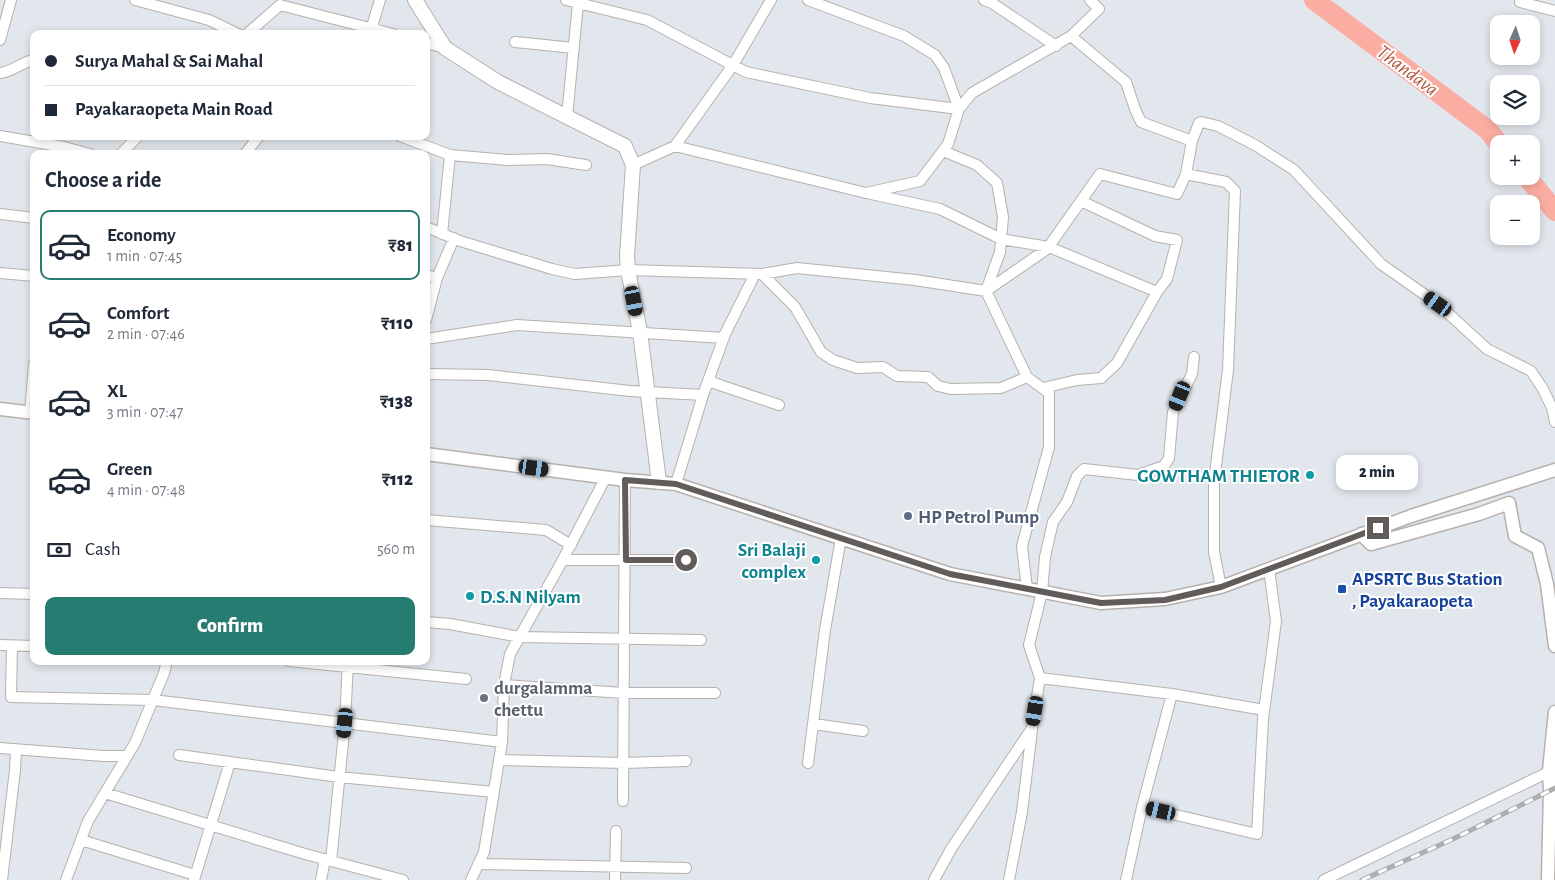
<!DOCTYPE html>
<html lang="en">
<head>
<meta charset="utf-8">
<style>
  :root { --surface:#fff; --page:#f6f6f7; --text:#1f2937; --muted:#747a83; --line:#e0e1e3; --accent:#277c71 }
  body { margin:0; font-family:"Alegreya Sans",sans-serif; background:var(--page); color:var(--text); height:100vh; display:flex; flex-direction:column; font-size:19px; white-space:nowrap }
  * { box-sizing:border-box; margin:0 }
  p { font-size:16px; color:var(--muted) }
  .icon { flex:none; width:28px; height:28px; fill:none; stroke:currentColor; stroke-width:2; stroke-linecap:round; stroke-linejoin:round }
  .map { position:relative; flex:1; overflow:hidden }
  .panel { position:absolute; left:30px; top:150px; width:400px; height:515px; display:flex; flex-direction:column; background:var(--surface); border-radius:10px; box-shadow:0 2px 8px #0003 }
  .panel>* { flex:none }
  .guide { position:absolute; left:30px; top:30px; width:400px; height:110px; border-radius:10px; box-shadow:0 2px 8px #0003; display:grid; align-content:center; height:110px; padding:0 15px; background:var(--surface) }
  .needle { width:32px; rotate:183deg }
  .controls { position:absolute; left:1490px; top:15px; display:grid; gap:10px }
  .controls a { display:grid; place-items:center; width:50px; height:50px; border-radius:10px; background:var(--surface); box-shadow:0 2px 8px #0003; font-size:25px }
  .end { position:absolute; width:22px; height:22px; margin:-11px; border:6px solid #615b59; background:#fff; box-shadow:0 0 0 2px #fff }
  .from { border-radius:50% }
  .bubble { position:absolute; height:35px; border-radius:10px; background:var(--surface); box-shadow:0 2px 8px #0003; font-size:16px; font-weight:800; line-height:35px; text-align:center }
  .car { position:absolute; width:15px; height:30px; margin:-15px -8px; border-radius:6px; box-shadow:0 0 4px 1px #0007; background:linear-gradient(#222 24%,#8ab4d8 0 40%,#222 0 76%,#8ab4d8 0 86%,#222 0) }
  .guide b { display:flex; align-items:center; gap:18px; height:48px; font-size:19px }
  .guide b+b { border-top:1px solid var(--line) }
  .guide i { width:12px; height:12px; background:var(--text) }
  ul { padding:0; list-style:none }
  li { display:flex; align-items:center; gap:15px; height:70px; margin:0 10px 8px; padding:0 5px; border:2px solid transparent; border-radius:10px }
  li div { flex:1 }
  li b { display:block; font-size:19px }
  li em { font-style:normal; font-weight:800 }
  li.active { border-color:var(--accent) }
  li>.icon { width:45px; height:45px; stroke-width:1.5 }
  h2 { padding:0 15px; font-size:22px; line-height:60px }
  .pay { display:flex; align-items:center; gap:12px; height:55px; padding:0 15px; font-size:19px }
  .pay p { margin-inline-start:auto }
  .cta { display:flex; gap:10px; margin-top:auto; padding:10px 15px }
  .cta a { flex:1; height:58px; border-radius:10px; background:var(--accent); color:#fff; font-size:20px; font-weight:800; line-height:58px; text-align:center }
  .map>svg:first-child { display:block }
</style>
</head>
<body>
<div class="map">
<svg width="1555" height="880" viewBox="0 0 1555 880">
  <rect width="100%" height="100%" fill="#e1e7ec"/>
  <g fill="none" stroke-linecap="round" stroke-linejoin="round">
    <path stroke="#fbada1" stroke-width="20" d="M1314,0L1488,130L1499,144
      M1526,176L1555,211"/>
    <g stroke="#b6b1ae" stroke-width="12">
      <path id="minor" d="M135,0L209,20L238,34
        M566,0L647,20L746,72L870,98L959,109
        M808,0L904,36L935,55L944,68L959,109
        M984,0L992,3L1056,46
        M1520,2L1555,11
        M370,33L380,0
        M247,34L280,5L393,34
        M1071,36L1099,9L1090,0
        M0,40L11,0
        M515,42L574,48
        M426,43L445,48
        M0,73C13,72 21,62 34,60
        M567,117L578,3
        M0,136L64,147L90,154
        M400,136L450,155L442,234
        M1192,141L1199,123L1201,122L1218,126L1255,145L1294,170L1381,264L1438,304L1487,349L1531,371L1543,389L1552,408L1555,422
        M675,146L866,193L920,181L948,144L959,109L972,93L1071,36L1126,82L1135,109L1141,122L1192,141L1186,174
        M121,154L138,136
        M245,154L259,136
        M450,155L508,160L547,159L586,165
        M633,165L675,146L733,65L771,0
        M871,194L940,209L1001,239L1049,247L1157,292
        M0,214L34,218
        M426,227L460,241L552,269L575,274L628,270L762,274L797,268L915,280L986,291L1000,252L1003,217L997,183L977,165L943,151
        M0,273L34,276
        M762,274L795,307L821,352L833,360L857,368L883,367L897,376L928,377L938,386L951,389L1001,388L1027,377
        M426,275L437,278
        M426,320L437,278L454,238
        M426,339L517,325L724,338
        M426,374L488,375L630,391L703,395
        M708,381L779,405
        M1043,388L1077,380L1101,378L1117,363L1157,292L1167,279L1177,240L1155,236L1081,201
        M30,413L34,364
        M676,484L703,395L725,334L755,274
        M426,520L546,530L571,545
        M563,560H686
        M1027,589L1022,546L1049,447V393L1027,377L986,291L1047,249L1100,174L1177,194L1186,174L1226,182L1235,191L1228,370L1214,482V552L1221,587
        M0,593L34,594
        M426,622L450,624L520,637L701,640
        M0,645L34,646
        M12,646L11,697L153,700L502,742
        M289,661L466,679
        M1040,678L1172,694L1264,710
        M504,685L624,693H715
        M814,724L863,731
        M0,748L103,756H127
        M179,755L339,777L494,792
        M499,760L624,763L686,761
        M808,763L825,630L841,538
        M105,793L305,854L403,880
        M623,801L625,480
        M1142,807L1257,834L1263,719L1276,621L1269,569
        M81,840L195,875
        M331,861L345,723L348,661
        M478,864L686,868
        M2,880L15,770L16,750
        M66,880L88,821L135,743L164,673L167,661
        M194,880L230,762
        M321,880L325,859
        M471,880L484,852L502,742L504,685L510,654L560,565L606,477
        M615,880L616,831
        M934,880L951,849L1032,728L1040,678L1029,645L1042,592L1045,557L1053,522L1067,502L1077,476L1084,469L1138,475L1164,466L1169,458L1173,412L1192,374L1194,357
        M1009,880L1022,812L1032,730
        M1126,880L1142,807L1172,694
        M1324,880L1555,769"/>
    </g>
    <g stroke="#b6b1ae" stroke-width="15">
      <path id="tertiary" d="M0,409L34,413
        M426,454L625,480L676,484L950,574L1101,603L1165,599L1221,587L1411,516L1555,470
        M1361,534L1371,544L1479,514L1509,503L1515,536L1538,548L1547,584L1555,646
        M1548,880L1550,790L1549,771L1555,712"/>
    </g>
    <g stroke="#b6b0ae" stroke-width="16">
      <path id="secondary" d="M415,0L445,48L498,82L625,146L633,165L627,256L628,270L640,332L659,482"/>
    </g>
    <use href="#minor" stroke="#fff" stroke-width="10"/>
    <use href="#tertiary" stroke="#fff" stroke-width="12"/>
    <use href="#secondary" stroke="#fff" stroke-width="14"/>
    <g stroke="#afaeae" stroke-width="5">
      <path id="rail" d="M1362,880L1453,839L1555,788"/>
    </g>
    <use href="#rail" stroke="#fff" stroke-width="3" stroke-dasharray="9" stroke-linecap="butt"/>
  </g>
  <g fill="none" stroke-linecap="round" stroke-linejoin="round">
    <path stroke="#615b59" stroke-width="6" d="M686,560H626L625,480L676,484L950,574L1101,603L1165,600L1221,587L1378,528"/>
  </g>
  <g fill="#0f9aa8" stroke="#fff" stroke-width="2">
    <circle cx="1310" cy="475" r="5"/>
    <circle cx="816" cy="560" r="5"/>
    <circle cx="470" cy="596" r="5"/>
  </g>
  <circle fill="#5c6f8a" stroke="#fff" stroke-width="2" cx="908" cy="516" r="5"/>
  <rect fill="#1a4fb4" stroke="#fff" stroke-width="2" x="1337" y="584" width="10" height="10" rx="2.5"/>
  <circle fill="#6b7280" stroke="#fff" stroke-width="2" cx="484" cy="698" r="5"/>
  <g text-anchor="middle" stroke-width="4" stroke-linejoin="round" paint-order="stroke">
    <g font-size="19" font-weight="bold" fill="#0d838f" stroke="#fff" text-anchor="end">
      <text x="1300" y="482">GOWTHAM THIETOR</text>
      <text x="806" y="556">Sri Balaji<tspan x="806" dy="22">complex</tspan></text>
      <text x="480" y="603" text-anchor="start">D.S.N Nilyam</text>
    </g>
    <g font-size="19" font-weight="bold" fill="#4e5e75" stroke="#fff" text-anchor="start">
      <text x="918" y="523">HP Petrol Pump</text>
    </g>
    <g font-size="19" font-weight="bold" fill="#164399" stroke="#fff" text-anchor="start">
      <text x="1352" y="585">APSRTC Bus Station<tspan x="1352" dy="22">, Payakaraopeta</tspan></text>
    </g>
    <g font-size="19" font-weight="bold" fill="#5b616d" stroke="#fff" text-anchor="start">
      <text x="494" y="694">durgalamma<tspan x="494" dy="22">chettu</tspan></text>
    </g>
    <g font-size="20" font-style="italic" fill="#b45a43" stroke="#fff">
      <text transform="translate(1408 70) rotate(37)" y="7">Thandava</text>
    </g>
  </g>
</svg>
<div class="controls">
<a><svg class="needle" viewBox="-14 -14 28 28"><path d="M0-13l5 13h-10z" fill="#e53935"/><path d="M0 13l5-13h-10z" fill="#747a83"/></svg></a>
<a><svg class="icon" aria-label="layers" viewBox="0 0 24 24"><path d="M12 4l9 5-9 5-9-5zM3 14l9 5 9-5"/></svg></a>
<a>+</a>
<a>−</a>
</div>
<i class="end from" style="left:686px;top:560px"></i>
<i class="end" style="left:1378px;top:528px"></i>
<div class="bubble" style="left:1336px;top:455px;width:82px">2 min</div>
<i class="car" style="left:634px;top:301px;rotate:169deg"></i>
<i class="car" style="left:1438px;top:304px;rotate:305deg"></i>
<i class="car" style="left:1180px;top:396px;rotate:202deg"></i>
<i class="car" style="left:534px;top:468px;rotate:98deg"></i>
<i class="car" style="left:1035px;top:711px;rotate:189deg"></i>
<i class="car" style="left:345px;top:723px;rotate:186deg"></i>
<i class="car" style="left:1161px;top:811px;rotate:283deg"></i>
<div class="guide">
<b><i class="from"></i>Surya Mahal &amp; Sai Mahal</b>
<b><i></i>Payakaraopeta Main Road</b>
</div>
<section class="panel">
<h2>Choose a ride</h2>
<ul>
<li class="active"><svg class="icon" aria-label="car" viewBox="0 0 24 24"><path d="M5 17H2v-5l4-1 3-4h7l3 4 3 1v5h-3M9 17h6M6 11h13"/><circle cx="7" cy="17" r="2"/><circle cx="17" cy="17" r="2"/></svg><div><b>Economy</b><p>1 min · 07:45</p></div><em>₹81</em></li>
<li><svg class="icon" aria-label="car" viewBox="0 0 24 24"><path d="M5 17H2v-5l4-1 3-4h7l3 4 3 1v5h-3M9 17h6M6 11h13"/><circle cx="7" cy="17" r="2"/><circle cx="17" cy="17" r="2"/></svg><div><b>Comfort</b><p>2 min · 07:46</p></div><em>₹110</em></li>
<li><svg class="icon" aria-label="car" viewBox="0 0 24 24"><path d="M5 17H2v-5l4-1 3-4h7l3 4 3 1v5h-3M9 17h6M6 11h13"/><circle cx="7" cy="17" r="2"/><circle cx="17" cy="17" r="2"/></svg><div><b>XL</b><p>3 min · 07:47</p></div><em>₹138</em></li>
<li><svg class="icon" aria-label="car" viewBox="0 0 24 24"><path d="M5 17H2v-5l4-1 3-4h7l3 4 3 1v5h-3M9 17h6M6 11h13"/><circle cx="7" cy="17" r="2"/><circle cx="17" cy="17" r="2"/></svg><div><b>Green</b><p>4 min · 07:48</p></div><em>₹112</em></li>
</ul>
<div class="pay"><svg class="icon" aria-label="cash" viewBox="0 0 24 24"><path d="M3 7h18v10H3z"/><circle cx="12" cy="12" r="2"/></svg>Cash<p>560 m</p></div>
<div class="cta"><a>Confirm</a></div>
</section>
</div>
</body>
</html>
